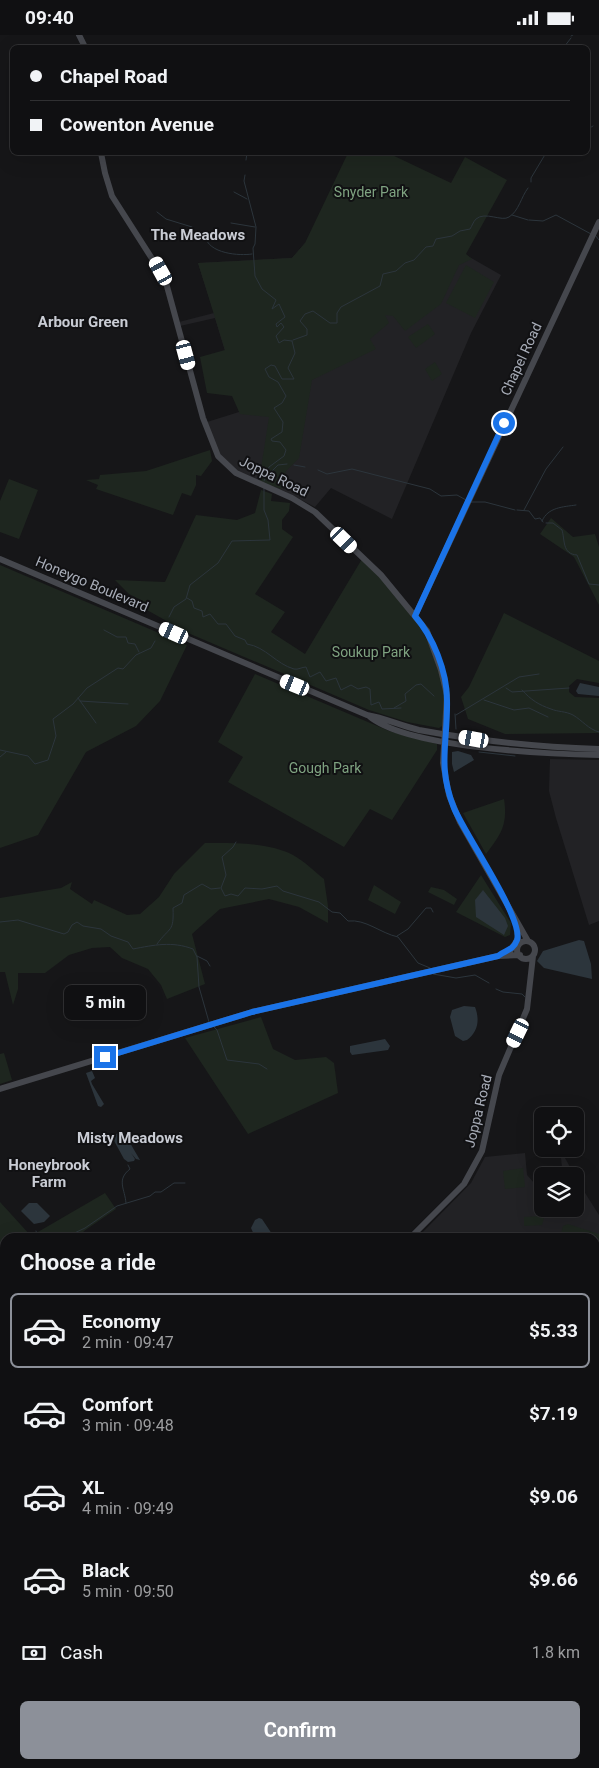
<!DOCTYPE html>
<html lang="en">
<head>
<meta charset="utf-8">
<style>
  :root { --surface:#101012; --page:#1e1e20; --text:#f1f3f6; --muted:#9c9d9f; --line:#303032; --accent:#8c9099 }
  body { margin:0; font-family:Roboto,sans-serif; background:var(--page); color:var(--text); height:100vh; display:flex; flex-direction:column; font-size:19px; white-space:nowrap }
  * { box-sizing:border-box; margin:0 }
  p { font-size:16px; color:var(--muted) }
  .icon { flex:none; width:28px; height:28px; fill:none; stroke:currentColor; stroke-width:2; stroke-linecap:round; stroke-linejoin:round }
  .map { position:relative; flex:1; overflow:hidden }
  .details { position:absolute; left:0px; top:1198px; width:600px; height:536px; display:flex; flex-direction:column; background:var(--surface); border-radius:15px 15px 0 0; box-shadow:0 5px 20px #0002,0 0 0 1px var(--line) }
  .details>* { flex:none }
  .hud { position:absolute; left:10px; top:10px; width:580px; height:110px; border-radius:8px; box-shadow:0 5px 20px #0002,0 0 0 1px var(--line); display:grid; align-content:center; height:110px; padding:0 20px; background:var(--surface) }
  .controls { position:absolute; left:534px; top:1072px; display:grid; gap:10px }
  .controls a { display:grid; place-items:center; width:50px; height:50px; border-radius:8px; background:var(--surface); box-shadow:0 5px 20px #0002,0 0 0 1px var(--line); font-size:25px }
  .end { position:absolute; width:22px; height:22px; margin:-11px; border:6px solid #1a73e8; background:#fff; box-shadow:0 0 0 2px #fff }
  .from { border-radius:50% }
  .bubble { position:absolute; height:35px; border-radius:8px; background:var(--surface); box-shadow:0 5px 20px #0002,0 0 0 1px var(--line); font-size:16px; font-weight:700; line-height:35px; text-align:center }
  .car { position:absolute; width:15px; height:30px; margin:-15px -8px; border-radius:6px; box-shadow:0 0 4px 1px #0007; background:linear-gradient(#fff 24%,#345 0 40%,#fff 0 76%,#345 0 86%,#fff 0) }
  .hud b { display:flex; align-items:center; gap:18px; height:48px; font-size:19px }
  .hud b+b { border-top:1px solid var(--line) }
  .hud i { width:12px; height:12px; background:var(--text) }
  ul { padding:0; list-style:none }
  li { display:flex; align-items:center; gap:15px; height:75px; margin:0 10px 8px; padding:0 10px; border:2px solid transparent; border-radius:8px }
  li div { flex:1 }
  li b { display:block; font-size:19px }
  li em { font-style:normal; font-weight:700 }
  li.selected { border-color:var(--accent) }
  li>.icon { width:45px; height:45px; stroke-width:1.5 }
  h2 { padding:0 20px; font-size:22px; line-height:60px }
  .pay { display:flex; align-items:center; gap:12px; height:55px; padding:0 20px; font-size:19px }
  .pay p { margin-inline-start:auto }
  .cta { display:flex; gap:10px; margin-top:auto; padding:10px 20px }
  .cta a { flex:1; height:58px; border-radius:8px; background:var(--accent); color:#fff; font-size:20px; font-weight:700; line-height:58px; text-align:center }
  .status { display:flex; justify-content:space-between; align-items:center; height:35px; padding:0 25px; background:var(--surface); direction:ltr }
  .status svg { height:14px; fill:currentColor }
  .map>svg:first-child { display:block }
</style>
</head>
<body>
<div class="status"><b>09:40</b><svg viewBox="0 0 49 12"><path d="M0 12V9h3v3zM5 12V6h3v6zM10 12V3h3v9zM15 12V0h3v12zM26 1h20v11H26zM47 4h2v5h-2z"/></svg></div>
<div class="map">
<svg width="599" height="1733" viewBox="0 0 599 1733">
  <rect width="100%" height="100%" fill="#161618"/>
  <path fill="#222225" d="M305,208L466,220L501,240L471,298L392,484L331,453L315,472L286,457L244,440L231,432L219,418L207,387L239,377L225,316L215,283L180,291L179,287L214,278L198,228L292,223Z
    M550,724L599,725V886L589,890L556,783L549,756Z
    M556,1114H560L575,1141H563L561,1123Z
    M525,1118L527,1140L535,1149H542V1174H575V1142L599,1180V1290L595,1289V1202H418L471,1148L485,1122Z"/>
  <path fill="#1e261f" d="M348,118H388L451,148L465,122L507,145L466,219L472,224L459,230L441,269L405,296L393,281L385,280L389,288L370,304L376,314L312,345L299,423L286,436L281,454L259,446L269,382L240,379L232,361L207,358L200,322L225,315L198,228L292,223L305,208Z
    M466,230L494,247L475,283L446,268Z
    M428,289L435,299L416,313L408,302Z
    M435,327L442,339L432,346L425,334Z
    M210,415L212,426L201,441L196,440V450L191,461L182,458L173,480L96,454L98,450L86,445L99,444L100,440L146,436Z
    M9,444L38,455L19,504L0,497V466Z
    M261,455L272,459L271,466L290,468L289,476L282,485V494L293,502L255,559L285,577L271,597L305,619L362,524C400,560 437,603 444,656C446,667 443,679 442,691L439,693L407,687L369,675L188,598L138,570L141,565L129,559L115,545L165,547L196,480L237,485L255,478Z
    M551,483L573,502L595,499L599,512V570L574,522L540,499Z
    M0,530L187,610L160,666L136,691L86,717L38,800L0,813Z
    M504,578L599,626V648L577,644L569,651V657L575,662L599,663V698L505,699L468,684L461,662L469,652Z
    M255,639L389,696L437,709V715L392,785L370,774L344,812L228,747L243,722L218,707Z
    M504,764C508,790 501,799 486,819L463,778Z
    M205,808C233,808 267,807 293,820C304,826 314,836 324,844L328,871V888L299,872L269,864L220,874L192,899L205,949L167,964L161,950L148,934L122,923L110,912L92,913L69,920L45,938H18V954L13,970L5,937H0V863L61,853L72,847L70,854L92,869L94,865L127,880L140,879L159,862L174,839Z
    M481,840L511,888L510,900L505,902L456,877Z
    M374,850L401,867L395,879L368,865Z
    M431,852L444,855L457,864L454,870L428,857Z
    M261,982L273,1014L295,1025L326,1022L334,1028L338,1058L248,1099L185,1003Z
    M4,1018L12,1045L0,1049V1019Z
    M523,1133L525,1152L505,1154L503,1136Z
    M105,1158L116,1174L84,1196L79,1202H5V1348L0,1347V1167L31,1201Z
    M542,1181L544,1183L542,1190L524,1191V1182Z
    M568,1189L599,1199V1233L595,1236V1202H560L563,1191Z
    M595,1260H599V1368H595Z
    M0,1399L5,1414V1519L0,1521Z
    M5,1584V1621L0,1622V1589Z
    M595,1637L599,1640V1733H514V1729H595Z
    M189,1729H496L491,1733H193Z"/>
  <path fill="#2c353c" d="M580,648L599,652V661L578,659L576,656Z
    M458,716L471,720L474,725L454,737L452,729V717Z
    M483,855L505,883L508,891L504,900L476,882L475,865Z
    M579,905L584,906L591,929L592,944L544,933L537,926L543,916Z
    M464,971L475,972C480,985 478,997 467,1005L463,1006L455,1001L450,982L452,975Z
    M385,1004L390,1011L388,1015L352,1020L350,1017V1011Z
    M92,1036L95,1043L91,1046L92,1049L104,1069L101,1072L98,1071L86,1038Z
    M120,1096H123L140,1125L136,1124C130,1117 119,1104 120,1096Z
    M118,1098L135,1124L134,1126L128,1127L124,1124L112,1102Z
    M29,1168H37L50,1181L44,1187L34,1189L21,1176Z
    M259,1183L262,1184L274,1202H255L251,1193L255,1185Z"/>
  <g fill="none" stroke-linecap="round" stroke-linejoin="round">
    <path stroke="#2c353c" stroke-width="1" d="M571,1L573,0
      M564,12L571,3
      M588,94L593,91
      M246,125L247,118
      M245,140L244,146L256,192L255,209L253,213L255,241L262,254L276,265L272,274L279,269L285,282L276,289L277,292L281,288L284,292L276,301L279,308L284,305L292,306
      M531,147V143L546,118
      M234,157L247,164
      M157,177L166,184L192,192
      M512,180L528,185
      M529,185L543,186L556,180L591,199
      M231,188L255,192
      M595,200L599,205
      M205,201C208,219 240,221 252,219
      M293,305L307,300V294L300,286L305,279L313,276L330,288H337V278L341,272L380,251L383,239L396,236L405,228L414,225L426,212L433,211L436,204L452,201L460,196L470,194C472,191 473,187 476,184C485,176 502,187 509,182C519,176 521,162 528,153
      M294,430L305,432
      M318,435L327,439L352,434L430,454L441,461L457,460L466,465
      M267,441L278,430L287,429
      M264,446L269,432L284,421L286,415L280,407L272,406L271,404L282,397L283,387L274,373L282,368L286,361L278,347L269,342L265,334L271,330L275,331L282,344H294L288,333L295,318L292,306
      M471,467H485L515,475
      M517,475L529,476L535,484L540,483L543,487
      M524,475L546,434L563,412
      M542,486C548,472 563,472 576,470
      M546,488H553L562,495C565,505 562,519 577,520L589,549L599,550
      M187,563L192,566L194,573L202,576L203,582L210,579L218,589H226L235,601L245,605L247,609C266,612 276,629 294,634C298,635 302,632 306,632L310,642L320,637L326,646L336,643L341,655L351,650L358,654L366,652L370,654L371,670L379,667L382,674L401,673
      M169,582L174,572L186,564L190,550L218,528L232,506L270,505L268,485L264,475V453
      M104,595L117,602H126L128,608L135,609L139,617
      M506,653L512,657L569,653
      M522,655C531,665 539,670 551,674C558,677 565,676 573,680C583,686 588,694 599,697
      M78,663L96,688
      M484,665L514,675L529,673L548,682
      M80,666L128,669
      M394,673L406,666L405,659L416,650L421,649L434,661
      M455,679L456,694
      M456,680L519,642L539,639
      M0,715L28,721L35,729L48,725L56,701L53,684L73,669L87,653L118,633L123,634L136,620L151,613L155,606
      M479,717L515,721
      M0,722L6,717
      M236,807L233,812L222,822L226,840L221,853L225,861L231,859L238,861L245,853L262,854L277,851L283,856L319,867L332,877L340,878L348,886C366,884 380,898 398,902L418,928L430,933
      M0,887L18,885L64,899L68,897L72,890L77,887L83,891L101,894L111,901L128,907L133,914C154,910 172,906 193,914L197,922L199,952L209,987
      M397,901L408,894L426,873H431L433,877
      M157,909C170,891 174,898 173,873L182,868L184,860L202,849L211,854L220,853
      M197,921L207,926L210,931
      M433,939L456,943L475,940L489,948
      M496,954L503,957L522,959L525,962
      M214,992L217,995L227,1025L259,1029L267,1034
      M126,1168C125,1154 116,1145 130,1134L128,1130
      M36,1196L38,1202
      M66,1202L85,1193L117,1171L150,1161L155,1157H161L174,1148H185
      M0,1242L5,1238
      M0,1267L5,1271
      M595,1325L599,1323
      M0,1499L5,1497
      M595,1576L599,1578
      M0,1608L5,1607"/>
    <path stroke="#45474d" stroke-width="6" d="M79,0L85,12
      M101,118L105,138L112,161L165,244L203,383L218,421L236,438L292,463L315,477L381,540L427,596L441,635L447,660L443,728L449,760L460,787L528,906
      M0,524L367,680C385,683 401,691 419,695C479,706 538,712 599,714
      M415,581L599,187
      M369,681C406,713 548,719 599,720
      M517 915a9 9 0 1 1 18 0a9 9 0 1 1-18 0Z
      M510,916L518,904L517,892
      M0,1054L252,977L498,921L520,920
      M411,1202L464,1149L482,1116L499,1040L527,974L533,921
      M114,1733L120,1729"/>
    <path stroke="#63666e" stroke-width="8" d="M0,1360L5,1362
      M0,1377L5,1379
      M0,1389L5,1391
      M595,1589L599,1591
      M595,1615L599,1617
      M595,1625L599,1627"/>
  </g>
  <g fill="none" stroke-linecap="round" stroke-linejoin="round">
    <path stroke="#1a73e8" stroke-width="6" d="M105,1022L252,977L498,921C505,915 513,916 517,905C524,884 465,800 454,773C437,731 448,707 447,665C447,636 433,602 415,581L504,388"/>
  </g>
  <g text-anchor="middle" stroke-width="4" stroke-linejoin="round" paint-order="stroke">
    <g font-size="14" fill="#7fa381" stroke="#111113">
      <text x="371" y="162">Snyder Park</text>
      <text x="371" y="622">Soukup Park</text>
      <text x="325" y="738">Gough Park</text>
    </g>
    <g font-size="14" fill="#a8adb8" stroke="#111113">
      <text transform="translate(521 324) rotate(-65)" y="5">Chapel Road</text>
      <text transform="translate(274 441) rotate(26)" y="5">Joppa Road</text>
      <text transform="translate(92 549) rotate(23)" y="5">Honeygo Boulevard</text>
      <text transform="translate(478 1076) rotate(-76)" y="5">Joppa Road</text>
    </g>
    <g font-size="15" font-weight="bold" fill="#c9ccd4" stroke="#111113">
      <text x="198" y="205">The Meadows</text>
      <text x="83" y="292">Arbour Green</text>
      <text x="130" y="1108">Misty Meadows</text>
      <text x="49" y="1135">Honeybrook<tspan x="49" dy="17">Farm</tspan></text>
    </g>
  </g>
</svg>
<div class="controls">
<a><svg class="icon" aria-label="locate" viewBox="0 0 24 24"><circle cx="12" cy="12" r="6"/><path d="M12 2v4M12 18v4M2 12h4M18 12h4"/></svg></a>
<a><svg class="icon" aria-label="layers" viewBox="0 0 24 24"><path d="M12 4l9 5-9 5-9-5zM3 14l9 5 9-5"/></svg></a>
</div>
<i class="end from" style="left:504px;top:388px"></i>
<i class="end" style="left:105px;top:1022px"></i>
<div class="bubble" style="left:64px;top:950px;width:82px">5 min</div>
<i class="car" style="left:161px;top:236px;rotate:331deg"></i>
<i class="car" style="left:186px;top:320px;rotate:165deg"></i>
<i class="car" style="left:344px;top:505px;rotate:134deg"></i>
<i class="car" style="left:174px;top:598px;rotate:294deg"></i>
<i class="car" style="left:295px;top:650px;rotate:292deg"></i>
<i class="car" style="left:474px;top:704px;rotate:280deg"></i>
<i class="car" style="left:518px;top:998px;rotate:206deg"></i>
<div class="hud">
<b><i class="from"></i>Chapel Road</b>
<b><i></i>Cowenton Avenue</b>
</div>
<section class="details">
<h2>Choose a ride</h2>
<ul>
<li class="selected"><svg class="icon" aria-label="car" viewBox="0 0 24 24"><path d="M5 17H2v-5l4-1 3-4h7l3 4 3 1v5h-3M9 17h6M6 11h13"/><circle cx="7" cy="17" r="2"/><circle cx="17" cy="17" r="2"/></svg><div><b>Economy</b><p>2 min · 09:47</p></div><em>$5.33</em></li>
<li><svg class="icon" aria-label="car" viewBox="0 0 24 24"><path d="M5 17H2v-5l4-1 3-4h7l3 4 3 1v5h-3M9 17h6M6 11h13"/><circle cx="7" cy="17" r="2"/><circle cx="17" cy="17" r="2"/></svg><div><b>Comfort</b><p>3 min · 09:48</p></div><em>$7.19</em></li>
<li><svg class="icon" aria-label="car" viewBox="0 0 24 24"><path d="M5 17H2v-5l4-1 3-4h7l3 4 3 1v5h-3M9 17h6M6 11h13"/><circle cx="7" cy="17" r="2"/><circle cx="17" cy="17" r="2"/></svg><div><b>XL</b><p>4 min · 09:49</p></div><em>$9.06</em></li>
<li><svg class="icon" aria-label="car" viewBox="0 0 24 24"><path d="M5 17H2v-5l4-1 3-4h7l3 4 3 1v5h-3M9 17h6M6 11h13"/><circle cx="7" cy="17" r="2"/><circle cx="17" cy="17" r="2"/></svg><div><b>Black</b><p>5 min · 09:50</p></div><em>$9.66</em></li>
</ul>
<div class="pay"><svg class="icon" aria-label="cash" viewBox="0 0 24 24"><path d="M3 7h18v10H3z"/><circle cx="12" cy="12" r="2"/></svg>Cash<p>1.8 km</p></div>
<div class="cta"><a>Confirm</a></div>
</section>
</div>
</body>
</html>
